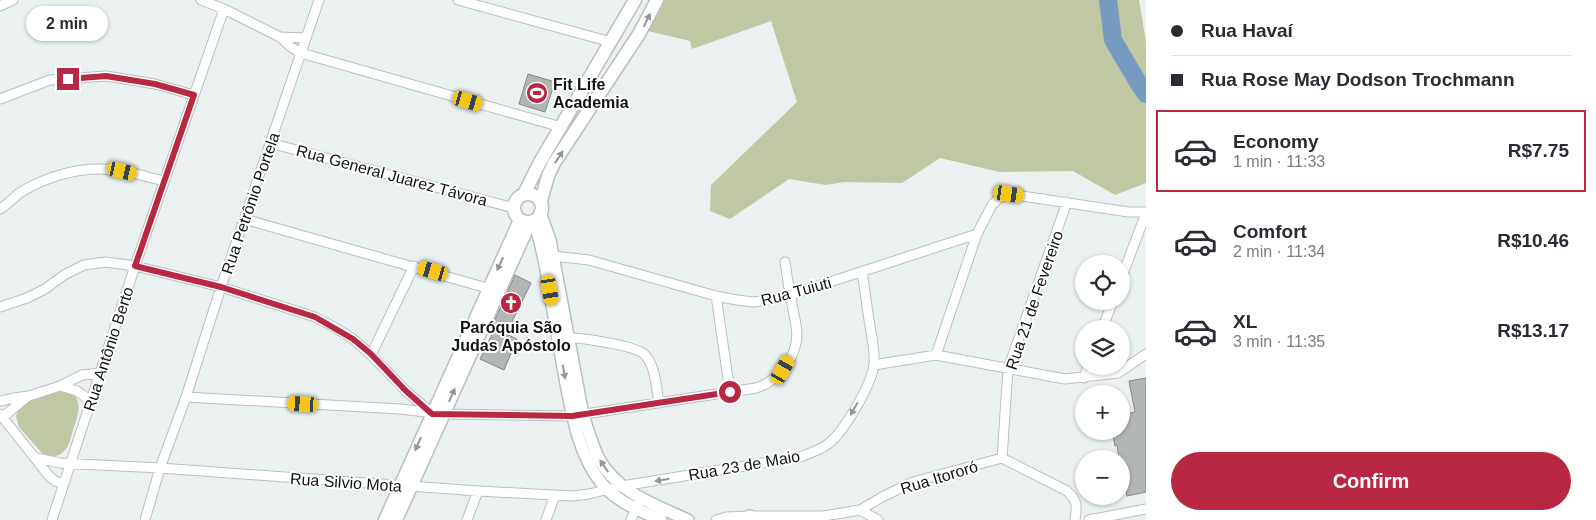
<!DOCTYPE html>
<html lang="en">
<head>
<meta charset="utf-8">
<style>
  :root { --surface:#fff; --page:#f7f7f7; --text:#2b2b33; --muted:#7c7c81; --line:#e1e1e2; --accent:#b92842 }
  body { margin:0; font-family:Arial,sans-serif; background:var(--page); color:var(--text); height:100vh; display:flex; flex-direction:column; font-size:19px; white-space:nowrap }
  * { box-sizing:border-box; margin:0 }
  p { font-size:16px; color:var(--muted) }
  .icon { flex:none; width:28px; height:28px; fill:none; stroke:currentColor; stroke-width:2; stroke-linecap:round; stroke-linejoin:round }
  .map { position:relative; flex:1; overflow:hidden }
  .drawer { display:flex; flex-direction:column; background:var(--surface); width:450px }
  .drawer>* { flex:none }
  .hud { display:grid; align-content:center; height:110px; padding:0 25px; background:var(--surface) }
  .buttons { position:absolute; left:1075px; top:255px; display:grid; gap:10px }
  .buttons a { display:grid; place-items:center; width:55px; height:55px; border-radius:50%; background:var(--surface); box-shadow:0 1px 4px #0004; font-size:25px }
  .end { position:absolute; width:22px; height:22px; margin:-11px; border:6px solid #b92842; background:#fff; box-shadow:0 0 0 2px #fff }
  .from { border-radius:50% }
  .bubble { position:absolute; height:35px; border-radius:18px; background:var(--surface); box-shadow:0 1px 4px #0004; font-size:16px; font-weight:600; line-height:35px; text-align:center }
  .car { position:absolute; width:15px; height:30px; margin:-15px -8px; border-radius:6px; box-shadow:0 0 4px 1px #0007; background:linear-gradient(#f5c518 24%,#345 0 40%,#f5c518 0 76%,#345 0 86%,#f5c518 0) }
  .hud b { display:flex; align-items:center; gap:18px; height:48px; font-size:19px }
  .hud b+b { border-top:1px solid var(--line) }
  .hud i { width:12px; height:12px; background:var(--text) }
  ul { padding:0; list-style:none }
  li { display:flex; align-items:center; gap:15px; height:82px; margin:0 10px 8px; padding:0 15px; border:2px solid transparent; border-radius:0px }
  li div { flex:1 }
  li b { display:block; font-size:19px }
  li em { font-style:normal; font-weight:600 }
  li.current { border-color:var(--accent) }
  li>.icon { width:45px; height:45px; stroke-width:1.5 }
  .action { display:flex; gap:10px; margin-top:auto; padding:10px 25px }
  .action a { flex:1; height:58px; border-radius:30px; background:var(--accent); color:#fff; font-size:20px; font-weight:600; line-height:58px; text-align:center }
  main { display:flex; flex:1; min-height:0 }
  .map>svg:first-child { display:block }
</style>
</head>
<body>
<main>
<div class="map">
<svg width="1146" height="520" viewBox="0 0 1146 520">
  <rect width="100%" height="100%" fill="#eaf1f0"/>
  <path fill="#bfc7a3" d="M665,0H1139L1146,42V183L1115,195L1073,171L1000,172L940,158L902,183L844,182L826,185L789,179L730,219L710,211L711,185L797,102L771,21L692,49L690,41L648,31Z
    M59,392C86,391 79,413 73,430C71,436 70,446 64,451C58,458 50,457 42,453L19,427L16,416C22,399 44,397 59,392Z"/>
  <g fill="none" stroke-linecap="round" stroke-linejoin="round">
    <path stroke="#779ac0" stroke-width="18" d="M1108,0L1113,40L1139,84L1146,94"/>
  </g>
  <path fill="#b2b7b3" stroke="#858986" d="M528,74L555,82L545,112L519,104Z
    M515,275L531,283L506,334L517,339L504,370L480,359L496,326L493,324Z
    M1146,378V492L1127,496L1121,468V459H1119L1117,445L1115,446L1112,431H1121V415L1135,412L1129,381Z"/>
  <g fill="none" stroke-linecap="round" stroke-linejoin="round">
    <g stroke="#bac0bf" stroke-width="11">
      <path id="minor" d="M201,0L224,9L280,37L291,47L301,53L561,127
        M458,0L611,42
        M0,6L13,0
        M280,37L306,38
        M0,99L50,80L106,76L155,84L194,95
        M270,143L514,208
        M0,209C8,204 14,197 21,192C52,174 87,165 122,171C136,173 150,178 164,181
        M244,219L494,290
        M553,256L589,260L716,296L737,300L753,302L768,300L790,295L977,234
        M1121,279L1146,213
        M716,296L730,392
        M0,307L27,298L45,289L64,275L84,265L106,262L135,266L221,287L315,317L336,328L353,339L371,355L406,391L432,413
        M1102,329L1113,301
        M562,338C577,337 636,345 645,355C656,367 656,388 659,403
        M371,355L414,266
        M936,355L977,234L992,205L999,198L1009,194L1128,212H1146
        M874,365L936,355L1065,379L1118,373L1146,354
        M1084,378L1088,366
        M60,386L77,391L91,401
        M186,397L400,409L443,414L572,416L756,388C775,382 792,364 796,343C799,331 794,317 792,304C789,290 787,276 785,262
        M0,401L14,398L29,396L60,386L82,375L100,373
        M0,414L49,476L55,481L63,484
        M3,417L28,396
        M37,458L60,463L160,468L478,491L572,496L589,494L622,486L800,457C810,453 820,450 828,444C844,432 872,384 874,364C875,352 872,338 870,326C867,308 865,290 862,272
        M1002,458L1008,369L1067,202
        M860,510L878,520
        M52,520L135,266L224,9
        M145,520L160,468L186,397L221,287L319,0
        M467,520L478,491
        M546,520L555,495
        M631,520L638,503
        M716,520L726,517L750,516H824L860,510L882,497L913,482L1002,458L1067,491C1078,501 1077,506 1075,520
        M1089,520L1146,509"/>
    </g>
    <g stroke="#bac0bf" stroke-width="14">
      <path id="tertiary" d="M540,213L550,240L583,415C588,430 592,445 599,459C618,493 655,505 688,520
        M533,221L538,234L544,259C550,291 555,324 561,356C569,398 576,460 608,490C622,504 643,512 661,520
        M748,520L750,516"/>
    </g>
    <g stroke="#bac0bf" stroke-width="15">
      <path id="secondary" d="M524,194L540,162L635,0
        M514 208a14 14 0 1 1 28 0a14 14 0 1 1-28 0Z
        M541,201L548,176L554,163L639,34L657,0
        M385,520L520,220
        M396,520L530,222"/>
    </g>
    <use href="#minor" stroke="#fff" stroke-width="9"/>
    <use href="#tertiary" stroke="#fff" stroke-width="11"/>
    <use href="#secondary" stroke="#fff" stroke-width="12"/>
  </g>
  <defs><path id="oneway-solid" d="M-6-.8H1V-3.2L6.5 0L1 3.2V.8H-6Z" transform="scale(1.25)"/></defs>
  <g fill="#949594">
    <use href="#oneway-solid" transform="translate(647 20) rotate(-63)"/>
    <use href="#oneway-solid" transform="translate(559 157) rotate(-57)"/>
    <use href="#oneway-solid" transform="translate(500 264) rotate(115)"/>
    <use href="#oneway-solid" transform="translate(564 372) rotate(80)"/>
    <use href="#oneway-solid" transform="translate(452 395) rotate(-66)"/>
    <use href="#oneway-solid" transform="translate(854 409) rotate(119)"/>
    <use href="#oneway-solid" transform="translate(418 444) rotate(114)"/>
    <use href="#oneway-solid" transform="translate(604 466) rotate(-125)"/>
    <use href="#oneway-solid" transform="translate(662 480) rotate(171)"/>
  </g>
  <g fill="none" stroke-linecap="round" stroke-linejoin="round">
    <path stroke="#b92842" stroke-width="6" d="M68,79L106,76L155,84L194,95L135,266L221,287L315,317L353,339L371,354L406,391L432,414L572,416L730,392"/>
  </g>
  <defs>
    <g id="stadium-disc" transform="scale(1.125)"><circle r="9.5" fill="#b92842" stroke="#fff"/><path d="M0-5a6.5 5 0 1 0 0 10a6.5 5 0 1 0 0-10ZM-3.5-1.8h7v3.6h-7Z" fill="#fff"/></g>
    <g id="church-disc" transform="scale(1.125)"><circle r="9.5" fill="#b92842" stroke="#fff"/><path d="M-1.2-6h2.4v3.5h3.3v2.4h-3.3V6h-2.4V-.1h-3.3v-2.4h3.3Z" fill="#fff"/></g>
  </defs>
  <g fill-rule="evenodd">
    <use href="#stadium-disc" x="537" y="93"/>
    <use href="#church-disc" x="511" y="303"/>
  </g>
  <g text-anchor="middle" stroke-width="4" stroke-linejoin="round" paint-order="stroke">
    <g font-size="16" font-weight="bold" fill="#111312" stroke="#fff" text-anchor="start">
      <text x="553" y="90">Fit Life<tspan x="553" dy="18">Academia</tspan></text>
      <text x="511" y="333" text-anchor="middle">Paróquia São<tspan x="511" dy="18">Judas Apóstolo</tspan></text>
    </g>
    <g font-size="16" fill="#111312" stroke="#fff">
      <text transform="translate(392 175) rotate(15)" y="6">Rua General Juarez Távora</text>
      <text transform="translate(250 203) rotate(-71)" y="6">Rua Petrônio Portela</text>
      <text transform="translate(796 291) rotate(-15)" y="6">Rua Tuiuti</text>
      <text transform="translate(1034 300) rotate(-71)" y="6">Rua 21 de Fevereiro</text>
      <text transform="translate(108 349) rotate(-72)" y="6">Rua Antônio Berto</text>
      <text transform="translate(744 465) rotate(-10)" y="6">Rua 23 de Maio</text>
      <text transform="translate(939 477) rotate(-17)" y="6">Rua Itororó</text>
      <text transform="translate(346 482) rotate(4)" y="6">Rua Silvio Mota</text>
    </g>
  </g>
</svg>
<div class="buttons">
<a><svg class="icon" aria-label="locate" viewBox="0 0 24 24"><circle cx="12" cy="12" r="6"/><path d="M12 2v4M12 18v4M2 12h4M18 12h4"/></svg></a>
<a><svg class="icon" aria-label="layers" viewBox="0 0 24 24"><path d="M12 4l9 5-9 5-9-5zM3 14l9 5 9-5"/></svg></a>
<a>+</a>
<a>−</a>
</div>
<i class="end from" style="left:730px;top:392px"></i>
<i class="end" style="left:68px;top:79px"></i>
<div class="bubble" style="left:26px;top:6px;width:82px">2 min</div>
<i class="car" style="left:468px;top:101px;rotate:106deg"></i>
<i class="car" style="left:122px;top:171px;rotate:103deg"></i>
<i class="car" style="left:1009px;top:194px;rotate:98deg"></i>
<i class="car" style="left:433px;top:271px;rotate:286deg"></i>
<i class="car" style="left:550px;top:290px;rotate:170deg"></i>
<i class="car" style="left:783px;top:370px;rotate:30deg"></i>
<i class="car" style="left:303px;top:404px;rotate:273deg"></i>
</div>
<section class="drawer">
<div class="hud">
<b><i class="from"></i>Rua Havaí</b>
<b><i></i>Rua Rose May Dodson Trochmann</b>
</div>
<ul>
<li class="current"><svg class="icon" aria-label="car" viewBox="0 0 24 24"><path d="M5 17H2v-5l4-1 3-4h7l3 4 3 1v5h-3M9 17h6M6 11h13"/><circle cx="7" cy="17" r="2"/><circle cx="17" cy="17" r="2"/></svg><div><b>Economy</b><p>1 min · 11:33</p></div><em>R$7.75</em></li>
<li><svg class="icon" aria-label="car" viewBox="0 0 24 24"><path d="M5 17H2v-5l4-1 3-4h7l3 4 3 1v5h-3M9 17h6M6 11h13"/><circle cx="7" cy="17" r="2"/><circle cx="17" cy="17" r="2"/></svg><div><b>Comfort</b><p>2 min · 11:34</p></div><em>R$10.46</em></li>
<li><svg class="icon" aria-label="car" viewBox="0 0 24 24"><path d="M5 17H2v-5l4-1 3-4h7l3 4 3 1v5h-3M9 17h6M6 11h13"/><circle cx="7" cy="17" r="2"/><circle cx="17" cy="17" r="2"/></svg><div><b>XL</b><p>3 min · 11:35</p></div><em>R$13.17</em></li>
</ul>
<div class="action"><a>Confirm</a></div>
</section>
</main>
</body>
</html>
